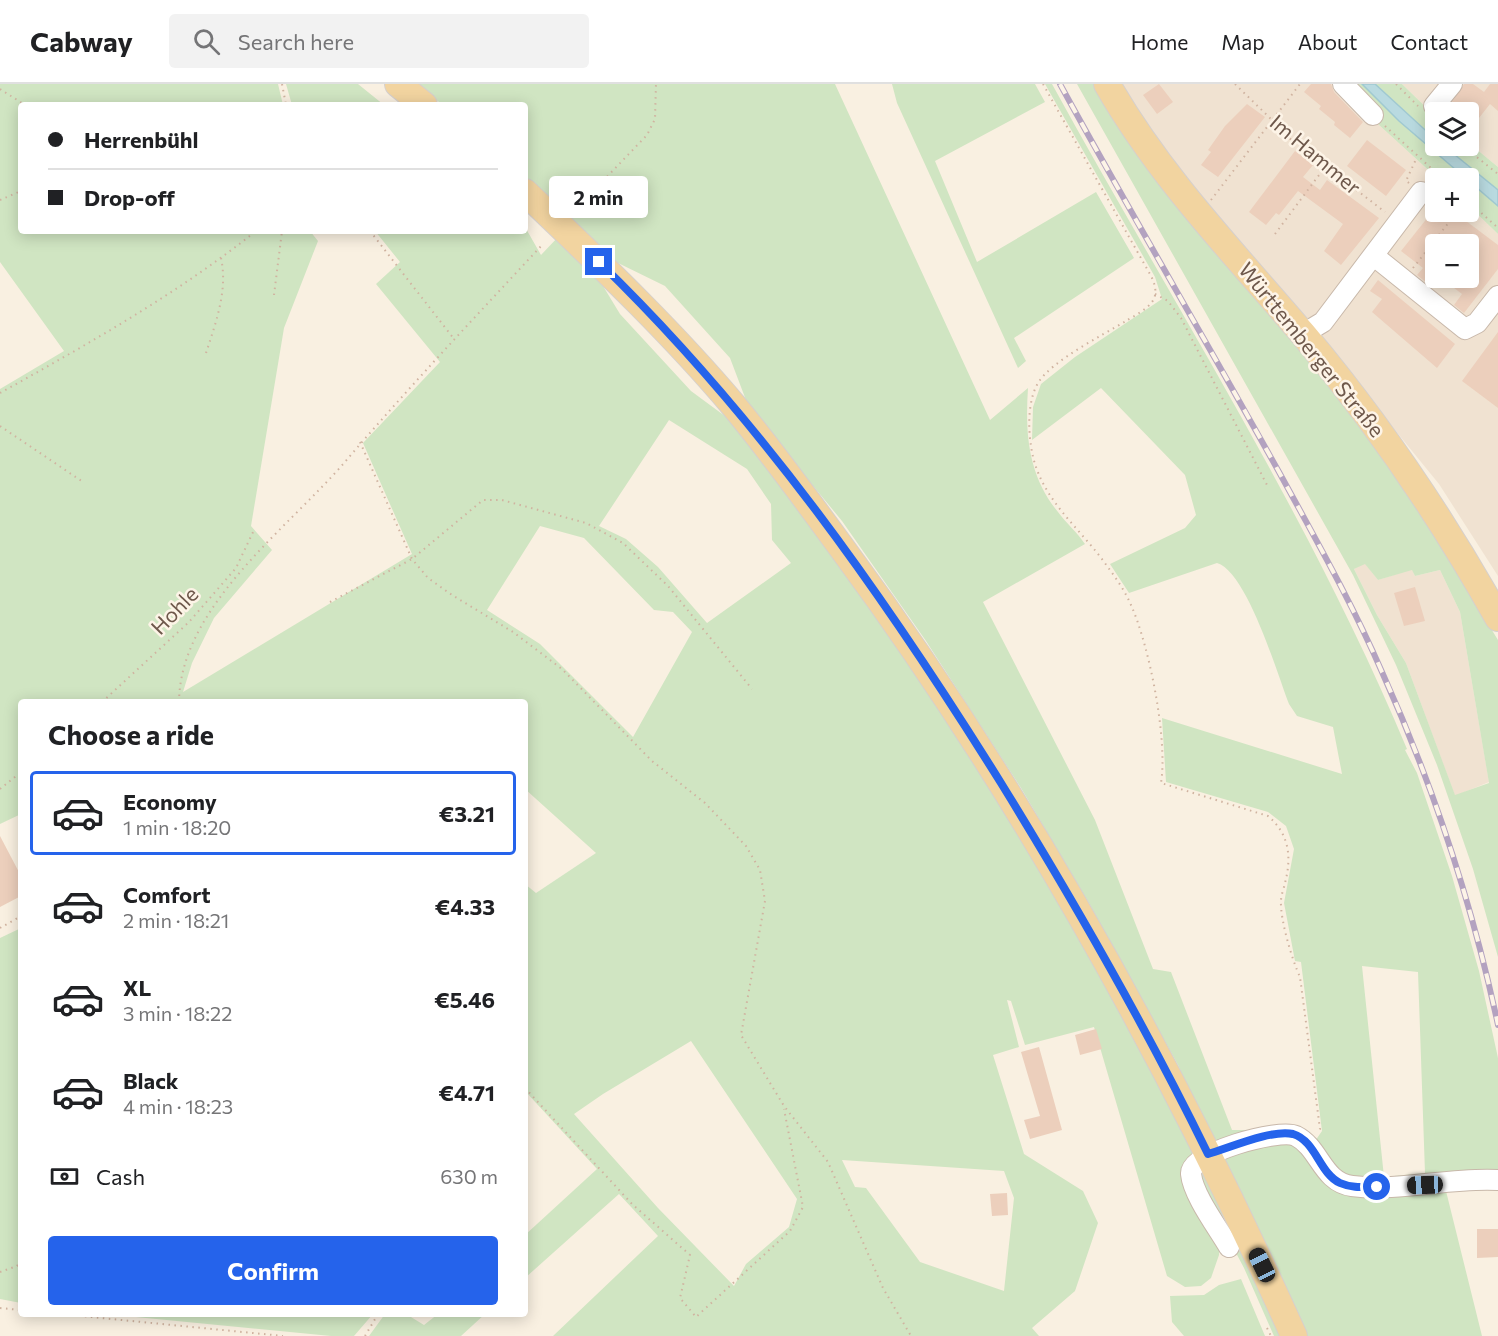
<!DOCTYPE html>
<html lang="en">
<head>
<meta charset="utf-8">
<style>
  :root { --surface:#fff; --page:#f2f2f2; --text:#202124; --muted:#757577; --line:#e0e0e0; --accent:#2563eb }
  body { margin:0; font-family:Commissioner,sans-serif; background:var(--page); color:var(--text); height:100vh; display:flex; flex-direction:column; font-size:22px; white-space:nowrap }
  * { box-sizing:border-box; margin:0 }
  p { font-size:20px; color:var(--muted) }
  .icon { flex:none; width:33px; height:33px; fill:none; stroke:currentColor; stroke-width:2; stroke-linecap:round; stroke-linejoin:round }
  .map { position:relative; flex:1; overflow:hidden }
  .panel { position:absolute; left:18px; top:615px; width:510px; height:618px; display:flex; flex-direction:column; background:var(--surface); border-radius:6px; box-shadow:0 3px 15px #0003 }
  .panel>* { flex:none }
  .guide { position:absolute; left:18px; top:18px; width:510px; height:132px; border-radius:6px; box-shadow:0 3px 15px #0003; display:grid; align-content:center; height:132px; padding:0 30px; background:var(--surface) }
  .buttons { position:absolute; left:1425px; top:18px; display:grid; gap:12px }
  .buttons a { display:grid; place-items:center; width:54px; height:54px; border-radius:6px; background:var(--surface); box-shadow:0 3px 15px #0003; font-size:30px }
  .end { position:absolute; width:27px; height:27px; margin:-14px; border:8px solid #2563eb; background:#fff; box-shadow:0 0 0 3px #fff }
  .from { border-radius:50% }
  .bubble { position:absolute; height:42px; border-radius:6px; background:var(--surface); box-shadow:0 3px 15px #0003; font-size:20px; font-weight:700; line-height:42px; text-align:center }
  .car { position:absolute; width:18px; height:36px; margin:-18px -9px; border-radius:8px; box-shadow:0 0 4px 2px #0007; background:linear-gradient(#222 24%,#8ab4d8 0 40%,#222 0 76%,#8ab4d8 0 86%,#222 0) }
  .guide b { display:flex; align-items:center; gap:21px; height:57px; font-size:22px }
  .guide b+b { border-top:2px solid var(--line) }
  .guide i { width:15px; height:15px; background:var(--text) }
  ul { padding:0; list-style:none }
  li { display:flex; align-items:center; gap:18px; height:84px; margin:0 12px 9px; padding:0 18px; border:3px solid transparent; border-radius:6px }
  li div { flex:1 }
  li b { display:block; font-size:22px }
  li em { font-style:normal; font-weight:700 }
  li.on { border-color:var(--accent) }
  li>.icon { width:54px; height:54px; stroke-width:1.5 }
  h2 { padding:0 30px; font-size:27px; line-height:72px }
  .pay { display:flex; align-items:center; gap:15px; height:66px; padding:0 30px; font-size:22px }
  .pay p { margin-inline-start:auto }
  .cta { display:flex; gap:12px; margin-top:auto; padding:12px 30px }
  .cta a { flex:1; height:69px; border-radius:6px; background:var(--accent); color:#fff; font-size:24px; font-weight:700; line-height:69px; text-align:center }
  header { display:flex; align-items:center; gap:36px; box-sizing:border-box; height:84px; padding:0 30px; background:var(--surface); border-bottom:2px solid var(--line) }
  header strong { font-size:28px }
  nav { display:flex; gap:33px; margin-inline-start:auto; font-size:21px }
  .search { width:420px; height:54px; background:var(--page); display:flex; align-items:center; gap:15px; box-sizing:border-box; padding:0 21px; border-radius:6px; color:var(--muted); font-size:22px }
  .map>svg:first-child { display:block }
</style>
</head>
<body>
<header>
<strong>Cabway</strong>
<div class="search"><svg class="icon" aria-label="search" viewBox="0 0 24 24"><circle cx="10" cy="10" r="6"/><path d="M15 15l6 6"/></svg>Search here</div>
<nav><a>Home</a><a>Map</a><a>About</a><a>Contact</a></nav>
</header>
<div class="map">
<svg width="1498" height="1252" viewBox="0 0 1498 1252">
  <rect width="100%" height="100%" fill="#f9f0e1"/>
  <path fill="#f0e2d1" fill-rule="evenodd" d="M1118,0H1346L1379,41L1437,94L1436,128H1468L1469,122L1498,150V492L1439,400L1328,264L1193,111ZM1436,160H1468V194H1436Z
    M1402,0H1498V83L1469,59L1468,28H1436L1435,32Z
    M1365,479L1378,496L1412,485L1415,492L1440,486L1460,528L1489,698L1455,712L1406,579L1377,531L1354,485Z"/>
  <path fill="#d0e5c2" fill-rule="evenodd" d="M0,0H278L283,21H21V147H310L318,157L284,244L251,442L272,466L214,534L192,579L183,608L412,470L363,359L440,278L376,200L400,178L375,147H525V143L541,171L559,152L603,202L620,230L691,307L729,335L760,372L914,581L1011,735L1118,918L1192,1059L1220,1154L1219,1171L1211,1194L1201,1202L1185,1203L1167,1192L1094,943L1025,961L1011,917L1007,916L1019,963L993,971L1024,1070L1083,1107L1098,1139L1075,1207L1032,1244L1039,1252H553L658,1152L619,1110L525,1194V1151L597,1085L525,1007V800L536,809L596,769L525,705V618H21V730L0,740V305L64,267L0,178ZM669,336L747,385L771,420L772,456L791,479L707,539L658,483L626,455L599,442ZM540,442L584,454L654,526L673,528L692,548L633,653L540,560L487,526ZM691,957L797,1115L789,1143L746,1180L734,1202L658,1124L574,1030L603,1010ZM842,1076L1004,1087L1014,1114L1004,1207L920,1178L866,1104L855,1103Z
    M286,0H358L384,21H292Z
    M415,0H835L990,336L1028,304C1025,350 1028,391 1058,428C1066,439 1077,448 1085,460L983,518L1095,736L1153,885L1171,888L1232,1046H1247L1248,1053L1237,1058H1214L1178,981L1089,819L1021,704L926,557L842,437L749,324L730,274L665,202L616,178L525,93V21H443Z
    M892,0H1035L1045,18L935,77L977,178L1096,108L1134,174L1014,254L1026,277L1018,284L897,19Z
    M1045,0H1052C1173,220 1310,433 1407,665L1405,666L1417,689L1452,792L1479,887L1498,974V1104L1347,1098L1313,1060L1322,1047L1301,878L1295,877L1284,819L1294,765L1286,742L1268,728L1166,698L1162,634L1342,690L1333,643L1297,632L1289,620C1277,589 1247,488 1217,479L1129,509L1110,480L1185,444L1196,431L1185,391L1101,304L1032,356L1033,323L1041,300L1075,273L1162,215L1155,193ZM1362,882L1418,888L1425,1089L1384,1093Z
    M1077,0H1098L1393,386L1498,556V873L1473,785L1437,681L1396,581L1353,491ZM1365,480L1378,496L1412,486L1415,492L1440,486L1460,528L1489,699L1455,711L1406,579L1377,531L1354,485Z
    M1346,0H1362L1399,37L1466,94H1437L1379,41Z
    M1375,0H1402L1435,32V55Z
    M1469,59L1498,83V106L1444,62H1468Z
    M1468,97L1498,122V150L1469,122Z
    M21,844V1219L0,1215V854Z
    M1292,1053L1324,1090L1445,1103L1482,1252H1306L1225,1077L1230,1068Z
    M1202,1083L1283,1252H1274L1244,1184L1201,1103Z
    M1241,1195L1265,1252H1184L1172,1238L1170,1212L1204,1211L1219,1201Z
    M105,1230H373L354,1252H331Z
    M385,1230H406L424,1241L438,1230H485L461,1252H369Z"/>
  <path fill="#b9dae0" stroke="#a0c9d1" stroke-width="1.5" d="M1362,0H1375L1435,55L1436,62H1444L1498,106V122L1399,37Z"/>
  <path fill="#eccfbc" d="M1159,0L1173,18L1157,30L1143,11Z
    M1311,0H1331L1334,8L1363,38L1350,54L1334,41L1335,38L1319,25L1321,22L1304,8Z
    M1464,0H1473L1484,8L1490,0H1498V27L1490,20L1468,48V28L1452,18Z
    M1247,20L1265,33L1218,93L1201,81L1211,68L1208,66L1225,42Z
    M1367,56L1406,86L1386,112L1347,82Z
    M1295,67L1313,81L1303,93L1320,106L1327,96L1379,134L1341,181L1324,167L1343,140L1298,107L1279,131L1276,129L1266,141L1249,128Z
    M1432,128H1446L1459,138L1462,134L1498,161V185L1464,229L1454,221L1462,210L1441,194H1468V160H1436V191L1428,200L1417,191L1423,184L1401,167Z
    M1378,196L1455,260L1437,284L1372,228L1382,215L1370,207Z
    M1498,248V324L1462,297Z
    M1415,503L1425,537L1404,542L1394,509Z
    M0,752L21,792V812L0,823Z
    M1096,945L1102,965L1080,971L1075,951Z
    M1039,963L1062,1046L1030,1055L1024,1036L1040,1032L1021,968Z
    M1007,1109L1008,1131L992,1132L990,1110Z
    M1477,1145H1498V1173L1477,1174Z"/>
  <g fill="none" stroke-linecap="round" stroke-linejoin="round">
    <g stroke="#c8b8aa" stroke-width="22">
      <path id="minor" d="M1343,0L1373,31
        M1434,22L1452,0
        M1374,172L1465,245L1477,239L1498,212
        M1303,250L1323,238L1421,108
        M1229,1163C1218,1144 1193,1111 1191,1090C1189,1069 1279,1044 1296,1052C1320,1064 1322,1098 1352,1102C1400,1108 1450,1093 1498,1096"/>
    </g>
    <g stroke="#d6d0cd" stroke-width="28">
      <path id="major" d="M398,0L424,21
        M1107,0C1160,93 1234,169 1303,250C1377,338 1442,434 1498,534
        M525,108C597,177 670,246 734,322C773,369 808,418 844,467C1023,710 1170,977 1294,1252"/>
    </g>
    <path stroke="#d0b3a0" stroke-width="2" stroke-dasharray="1.5 4.5" stroke-linecap="butt" d="M282,0L286,21
      M1043,0L1151,192C1155,200 1158,210 1152,218C1146,226 1134,232 1126,237C1103,251 1051,277 1038,299C1028,316 1028,343 1031,362C1038,414 1079,442 1107,482C1116,494 1125,507 1131,521C1149,561 1168,655 1161,699L1268,732C1289,750 1292,772 1285,799C1284,804 1281,811 1281,817C1280,835 1292,876 1300,893L1320,1045L1318,1048
      M1235,0L1272,36L1276,44L1385,128
      M1396,0L1418,22
      M0,5L25,21
      M1385,42L1442,94
      M1463,62L1498,90
      M1409,99L1406,97L1417,73
      M0,116L21,107
      M1211,116L1300,0
      M1468,117L1498,144
      M578,123L647,51L655,35L656,0
      M370,147L454,255
      M1275,150L1325,83
      M1413,184L1457,128
      M1155,210L1168,217L1181,234L1267,401
      M274,211L282,147
      M206,269C216,238 228,206 221,174
      M0,309C88,260 177,210 256,147
      M0,342L83,398
      M360,358L412,475L428,494L452,511L513,548L562,585L652,677L705,719L746,762L760,786L765,817L741,951L784,1022L828,1078L883,1204L911,1252
      M330,518L412,475L483,416H502L586,439L623,459L668,502L752,605
      M102,618L189,538L236,484L254,446
      M179,618C180,523 287,445 344,379C408,304 476,232 543,160
      M0,705L21,688
      M0,844L21,832
      M525,1004L632,1120L690,1171L680,1214L696,1233L790,1147L803,1123L784,1025
      M0,1188L17,1182L21,1176
      M0,1224L21,1226
      M61,1230L283,1252
      M1267,1244L1271,1252
      M365,1252L378,1230"/>
    <use href="#minor" stroke="#fff" stroke-width="20"/>
    <use href="#major" stroke="#f2d4a0" stroke-width="26"/>
    <g stroke="#b3a2c0" stroke-width="6">
      <path id="rail" d="M1060,0C1131,130 1207,258 1279,388C1315,454 1352,519 1382,588C1433,701 1472,819 1498,941"/>
    </g>
    <use href="#rail" stroke="#fdf4e7" stroke-width="4" stroke-dasharray="11" stroke-linecap="butt"/>
  </g>
  <g fill="none" stroke-linecap="round" stroke-linejoin="round">
    <path stroke="#2563eb" stroke-width="8" d="M599,178C757,331 885,513 1001,699C1075,819 1146,943 1208,1070C1229,1064 1272,1045 1293,1050C1316,1057 1319,1089 1340,1099C1351,1104 1364,1103 1377,1103"/>
  </g>
  <g text-anchor="middle" stroke-width="5" stroke-linejoin="round" paint-order="stroke">
    <g font-size="21" fill="#6e584b" stroke="#fdf4e7">
      <text transform="translate(1315 71) rotate(40)" y="7">Im Hammer</text>
      <text transform="translate(1311 266) rotate(51)" y="7">Württemberger Straße</text>
      <text transform="translate(175 527) rotate(-46)" y="7">Hohle</text>
    </g>
  </g>
</svg>
<div class="buttons">
<a><svg class="icon" aria-label="layers" viewBox="0 0 24 24"><path d="M12 4l9 5-9 5-9-5zM3 14l9 5 9-5"/></svg></a>
<a>+</a>
<a>−</a>
</div>
<i class="end from" style="left:1377px;top:1103px"></i>
<i class="end" style="left:599px;top:178px"></i>
<div class="bubble" style="left:549px;top:92px;width:99px">2 min</div>
<i class="car" style="left:1425px;top:1101px;rotate:268deg"></i>
<i class="car" style="left:1262px;top:1181px;rotate:334deg"></i>
<div class="guide">
<b><i class="from"></i>Herrenbühl</b>
<b><i></i>Drop-off</b>
</div>
<section class="panel">
<h2>Choose a ride</h2>
<ul>
<li class="on"><svg class="icon" aria-label="car" viewBox="0 0 24 24"><path d="M5 17H2v-5l4-1 3-4h7l3 4 3 1v5h-3M9 17h6M6 11h13"/><circle cx="7" cy="17" r="2"/><circle cx="17" cy="17" r="2"/></svg><div><b>Economy</b><p>1 min · 18:20</p></div><em>€3.21</em></li>
<li><svg class="icon" aria-label="car" viewBox="0 0 24 24"><path d="M5 17H2v-5l4-1 3-4h7l3 4 3 1v5h-3M9 17h6M6 11h13"/><circle cx="7" cy="17" r="2"/><circle cx="17" cy="17" r="2"/></svg><div><b>Comfort</b><p>2 min · 18:21</p></div><em>€4.33</em></li>
<li><svg class="icon" aria-label="car" viewBox="0 0 24 24"><path d="M5 17H2v-5l4-1 3-4h7l3 4 3 1v5h-3M9 17h6M6 11h13"/><circle cx="7" cy="17" r="2"/><circle cx="17" cy="17" r="2"/></svg><div><b>XL</b><p>3 min · 18:22</p></div><em>€5.46</em></li>
<li><svg class="icon" aria-label="car" viewBox="0 0 24 24"><path d="M5 17H2v-5l4-1 3-4h7l3 4 3 1v5h-3M9 17h6M6 11h13"/><circle cx="7" cy="17" r="2"/><circle cx="17" cy="17" r="2"/></svg><div><b>Black</b><p>4 min · 18:23</p></div><em>€4.71</em></li>
</ul>
<div class="pay"><svg class="icon" aria-label="cash" viewBox="0 0 24 24"><path d="M3 7h18v10H3z"/><circle cx="12" cy="12" r="2"/></svg>Cash<p>630 m</p></div>
<div class="cta"><a>Confirm</a></div>
</section>
</div>
</body>
</html>
